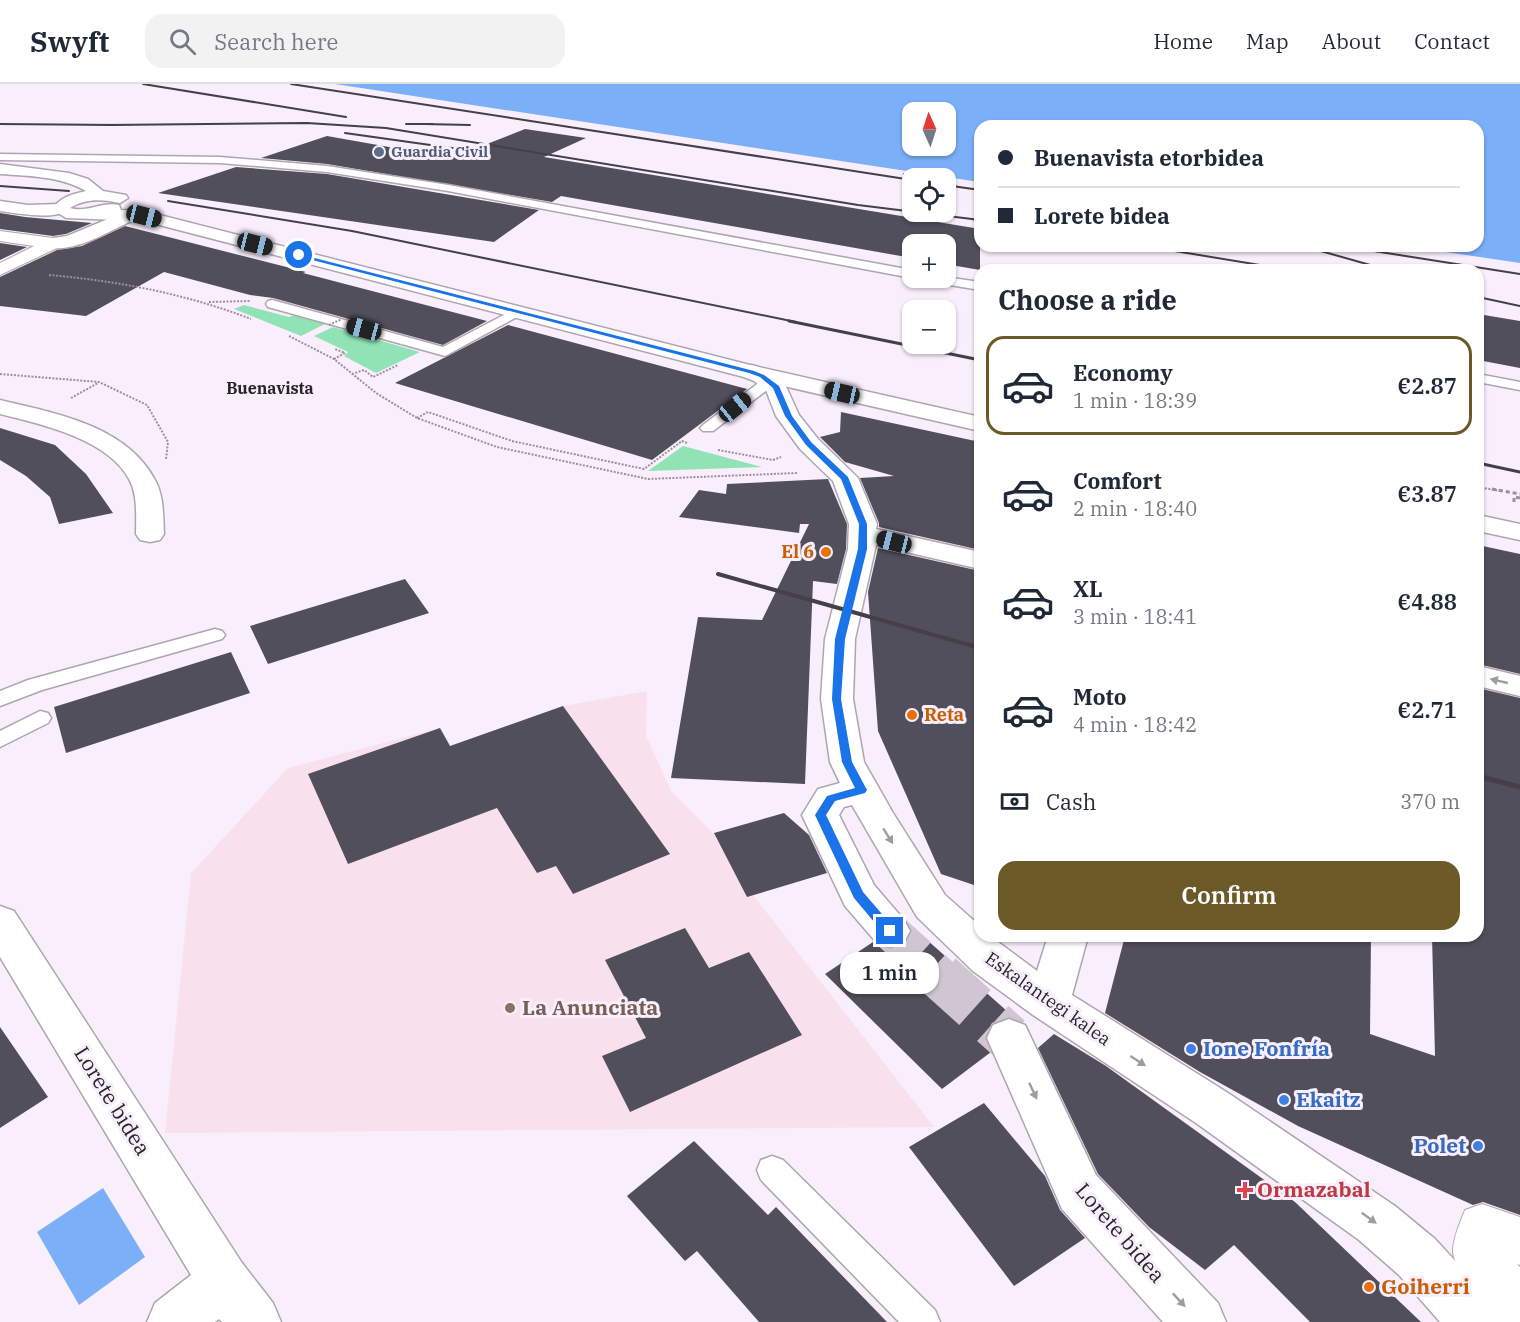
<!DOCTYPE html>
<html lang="en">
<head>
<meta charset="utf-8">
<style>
  :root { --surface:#fff; --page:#f2f2f3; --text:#1f2937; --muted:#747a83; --line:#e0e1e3; --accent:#6b5927 }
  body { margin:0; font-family:"IBM Plex Serif",serif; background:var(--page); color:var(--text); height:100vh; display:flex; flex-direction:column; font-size:22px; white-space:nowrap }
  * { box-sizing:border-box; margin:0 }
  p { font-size:20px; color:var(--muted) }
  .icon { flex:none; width:33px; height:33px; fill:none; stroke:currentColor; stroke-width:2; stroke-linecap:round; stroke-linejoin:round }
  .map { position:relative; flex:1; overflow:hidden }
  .side { position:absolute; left:974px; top:180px; width:510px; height:678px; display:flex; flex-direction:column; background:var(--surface); border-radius:18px; box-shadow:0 2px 4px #0004 }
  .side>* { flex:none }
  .top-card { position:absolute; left:974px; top:36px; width:510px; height:132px; border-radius:18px; box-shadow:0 2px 4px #0004; display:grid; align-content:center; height:132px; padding:0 24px; background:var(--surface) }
  .needle { width:39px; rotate:357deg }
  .tools { position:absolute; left:902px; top:18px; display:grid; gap:12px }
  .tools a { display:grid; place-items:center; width:54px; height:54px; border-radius:12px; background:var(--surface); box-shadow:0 2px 4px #0004; font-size:30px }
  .end { position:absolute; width:27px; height:27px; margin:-14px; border:8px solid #1a73e8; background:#fff; box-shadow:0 0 0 3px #fff }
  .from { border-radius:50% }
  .bubble { position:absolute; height:42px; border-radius:18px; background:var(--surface); box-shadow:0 2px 4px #0004; font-size:20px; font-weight:600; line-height:42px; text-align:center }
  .car { position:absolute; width:18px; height:36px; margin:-18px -9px; border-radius:8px; box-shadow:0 0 4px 2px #0007; background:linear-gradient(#222 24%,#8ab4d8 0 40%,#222 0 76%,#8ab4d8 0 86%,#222 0) }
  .top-card b { display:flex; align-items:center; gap:21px; height:57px; font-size:22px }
  .top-card b+b { border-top:2px solid var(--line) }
  .top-card i { width:15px; height:15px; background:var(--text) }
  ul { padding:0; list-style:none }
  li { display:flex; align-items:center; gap:18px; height:99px; margin:0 12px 9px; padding:0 12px; border:3px solid transparent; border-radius:18px }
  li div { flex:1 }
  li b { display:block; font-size:22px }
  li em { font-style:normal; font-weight:600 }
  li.selected { border-color:var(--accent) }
  li>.icon { width:54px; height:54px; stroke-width:1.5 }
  h2 { padding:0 24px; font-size:27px; line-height:72px }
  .pay { display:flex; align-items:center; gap:15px; height:66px; padding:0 24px; font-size:22px }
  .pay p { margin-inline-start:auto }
  .primary-button { display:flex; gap:12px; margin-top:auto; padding:12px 24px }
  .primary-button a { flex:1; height:69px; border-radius:18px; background:var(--accent); color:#fff; font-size:24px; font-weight:600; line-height:69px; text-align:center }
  header { display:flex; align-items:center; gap:36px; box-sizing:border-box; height:84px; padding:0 30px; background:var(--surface); border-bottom:2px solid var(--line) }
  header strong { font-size:28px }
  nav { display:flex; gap:33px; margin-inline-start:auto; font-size:21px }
  .search { width:420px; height:54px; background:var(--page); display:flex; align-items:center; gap:15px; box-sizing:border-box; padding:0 21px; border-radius:18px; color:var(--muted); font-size:22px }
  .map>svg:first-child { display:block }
</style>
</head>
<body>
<header>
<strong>Swyft</strong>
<div class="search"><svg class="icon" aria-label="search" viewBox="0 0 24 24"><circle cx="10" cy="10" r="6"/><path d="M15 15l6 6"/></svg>Search here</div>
<nav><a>Home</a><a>Map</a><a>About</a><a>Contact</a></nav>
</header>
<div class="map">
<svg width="1520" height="1238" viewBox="0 0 1520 1238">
  <rect width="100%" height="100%" fill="#f9eefc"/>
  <path fill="#f8e1ed" d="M647,607L646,652L671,707L760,796L750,807L934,1043L165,1049L191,789L288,684L440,644L451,662L563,622Z"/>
  <path fill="#90e3b5" d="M244,221L289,233L294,231L327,239L301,252L234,225Z
    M333,243L420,268L376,289L344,272L348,268L314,252Z
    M683,362L762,383L648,387Z"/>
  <path fill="#7bb0f9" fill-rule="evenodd" d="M335,0H1520V179L1405,162H1478V42H980L979,98ZM912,28H945V62H912Z
    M103,1104L145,1173L79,1221L37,1148Z"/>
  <path fill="#524f5c" d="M525,45L586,54L544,73L980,145V186L945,180V160H912V174L561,112L552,118L327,80L261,74L327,52L451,74Z
    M236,83L327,90L539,126L494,158L158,109Z
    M0,129L25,133L92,139L66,150L53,152L0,145Z
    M125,142L306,188L303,189L487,237L443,261L273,214L250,211L164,188L86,232L0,222V193L57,166L82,162Z
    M0,159L27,163L0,176Z
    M1478,230L1520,237V284L1478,276Z
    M508,241L747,305L652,376L395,299Z
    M841,328L980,358V466L879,443V439L860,394L894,392L845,378L820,353L840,348Z
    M0,344L55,361L86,390L113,429L59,440L50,413L26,392L0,376Z
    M828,395L847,440L846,465L837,500L813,497L805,700L671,694L698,533L762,536L809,440H800L799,449L679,433L699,406L726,410L727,400Z
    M1478,461L1520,470V590L1478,580Z
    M878,464L980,487V803L941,790L878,647L868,508Z
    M405,495L429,529L268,580L250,542Z
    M231,568L250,609L66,669L54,623Z
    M1478,604L1520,614V1131L1483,1118L1473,1121L1298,1042L1200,988L1105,929L1125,852H1371L1370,950L1435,972L1432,852H1478Z
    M563,622L670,770L573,810L556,782L537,789L497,724L348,780L308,690L440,644L450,662Z
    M784,729L809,751L827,789L747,813L714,749Z
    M908,839L1017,936L1008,933L992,939L985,953L991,968L942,1005L825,890L873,858L889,865L905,860L912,848Z
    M685,844L709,884L749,868L802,951L630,1028L602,972L646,954L605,876Z
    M0,943L48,1013L0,1044Z
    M1054,950L1106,982L1295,1118L1421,1238H1310L1234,1161L1205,1186L1149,1143L1098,1090L1038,964Z
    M984,1019L1045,1092L1060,1126L1085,1154L1014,1202L909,1063Z
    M694,1057L768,1131L776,1123L887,1238H759L697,1167L685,1177L627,1112Z"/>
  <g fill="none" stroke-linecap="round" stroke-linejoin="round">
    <path stroke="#cfc6d2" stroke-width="38" stroke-dasharray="38 19" stroke-linecap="butt" d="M890,847L941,893"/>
    <path stroke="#cfc6d2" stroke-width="47" stroke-dasharray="47 24" stroke-linecap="butt" d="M940,892L1009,954"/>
    <g stroke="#afa5b2" stroke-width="3">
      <path id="service" d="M0,70L220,73L327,82L448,101L912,186V194L448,107L327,88L220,79L0,76Z
        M945,193L980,198V206L931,198L925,194Z
        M272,216L443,263L515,225L520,224L526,228L445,272L268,223L266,220L268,217Z
        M1478,290L1520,298V306L1478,298Z
        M770,293L777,297L775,300L713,347H703L700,344L703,341L765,294Z
        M215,545L222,547L225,551L222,555L42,606L0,622V607L28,596Z
        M40,627L48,629L51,634L48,639L0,663V647Z
        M772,1072L783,1076L935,1226L940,1238H899L761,1096L757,1086L761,1076Z"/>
    </g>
    <g stroke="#afa5b2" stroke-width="2">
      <path id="pedestrian" d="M0,147L53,154L59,155L62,159L59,163L0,191V179L34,162L0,157Z
        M1482,1120L1520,1133V1181L1517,1180L1520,1183V1238H1500C1488,1223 1453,1186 1453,1167C1453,1154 1460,1139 1465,1126Z"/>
    </g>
    <g stroke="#afa5b2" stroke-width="3">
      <path id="minor" d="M132,125L138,126L140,130L138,134C112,145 76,170 47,163L44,159L47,155L67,152Z
        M752,281L770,287L784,298L799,331L818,355L858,394L877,440L876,445L980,468V485L876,461L855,555L853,615L864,678L893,729L945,811L980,842V852H990L1037,887L1048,852H1088L1072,911L1228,1009L1395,1122L1435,1155L1494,1219L1502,1238H1440L1399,1191L1359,1156L1196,1039L1033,931L973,887L917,833L852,721L844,723L839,731L874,801L904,836L910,847L904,858L890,863L876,858L845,822L802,731L818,705L840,699L830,678L821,615L825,555L848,465L849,440L833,397L800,365L776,332L766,306L754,297L744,293L741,288L744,283Z
        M0,316C54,329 126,341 155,396C164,412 163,432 164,450L160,456L150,458L140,456L136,450C136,433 138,411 129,395C108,355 41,340 0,330Z
        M1478,582L1520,592V612L1478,602Z
        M0,822L14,827L242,1179L273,1219L281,1238H222L219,1235L215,1238H147L155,1219L191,1191L0,873Z
        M1009,935L1025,941L1096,1091L1218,1219L1226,1238H1163L1062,1125L987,954L993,941Z"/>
    </g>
    <g stroke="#afa5b2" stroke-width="3">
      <path id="tertiary" d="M0,117L28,121L60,120L68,125C58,137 15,129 0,127Z"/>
    </g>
    <g stroke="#afa5b2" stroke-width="3">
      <path id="secondary" d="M0,80L69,89L88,95L103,107L126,111L128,114L120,119C103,115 85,114 70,124C87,129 103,117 119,121L121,126L144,127L754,282L980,333V347L744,293L144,137L66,134L52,125C61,113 72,110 86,107C60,92 29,92 0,90Z
        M1478,431L1520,440V456L1478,447Z"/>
    </g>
    <path stroke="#98909a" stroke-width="2" stroke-dasharray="2 1.5" stroke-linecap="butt" d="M49,191C119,197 186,210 251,235
      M209,218L250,217
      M289,252L334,275L376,309L417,334L497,363L648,395L797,389
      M334,275L345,269L335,265
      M0,290L99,298L147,321L168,358L166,375
      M352,290L364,286L373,293L398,281
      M71,314L98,299
      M417,334L428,328L512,357L644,385L682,357L687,359
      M718,366L773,376L781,373
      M1478,403L1501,407"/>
    <path stroke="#98909a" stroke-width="3" stroke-dasharray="4 3" stroke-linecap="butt" d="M1492,405L1520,410
      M1514,418V413L1520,414"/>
    <use href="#service" fill="#fff" fill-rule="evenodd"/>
    <use href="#pedestrian" fill="#fff" fill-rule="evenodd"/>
    <use href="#minor" fill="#fff" fill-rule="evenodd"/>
    <use href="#tertiary" fill="#fff" fill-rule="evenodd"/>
    <use href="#secondary" fill="#fff" fill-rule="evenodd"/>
    <path stroke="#454047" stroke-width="2" d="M143,0L346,33
      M291,0L912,96
      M0,40L117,41
      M406,40H433
      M424,40L470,41
      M108,41L307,39L386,44L858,121L980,136
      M345,49L466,66
      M904,90L934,94
      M945,101L980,106
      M0,102L69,107
      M168,117L352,147L796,238
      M1144,162L1291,186
      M1303,162L1388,186
      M1342,162L1520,190
      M1478,213L1520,222"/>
    <path stroke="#454047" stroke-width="3" d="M789,237L980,276
      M1478,379L1520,388"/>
    <path stroke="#454047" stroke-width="4" d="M718,490L980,564"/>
    <path stroke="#454047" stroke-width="5" d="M1478,692L1520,703"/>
    <path stroke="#98909a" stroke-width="2" stroke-dasharray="2 1.5" stroke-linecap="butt" d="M329,241L342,235"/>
  </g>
  <defs><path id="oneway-solid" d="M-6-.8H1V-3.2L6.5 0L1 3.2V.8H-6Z" transform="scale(1.5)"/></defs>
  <g fill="#9e9c9f">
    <use href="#oneway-solid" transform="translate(1499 597) rotate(-167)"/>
    <use href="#oneway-solid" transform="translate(888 752) rotate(58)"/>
    <use href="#oneway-solid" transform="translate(1138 977) rotate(33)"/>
    <use href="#oneway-solid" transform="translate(1033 1007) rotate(65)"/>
    <use href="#oneway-solid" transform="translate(1369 1134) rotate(36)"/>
    <use href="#oneway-solid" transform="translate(1179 1216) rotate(47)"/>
  </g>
  <path fill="#1a73e8" d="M299,170L754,287L764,291L779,302L792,332L811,358L848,393L867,440V465L845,555L841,615L852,678L867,706L865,709L835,717L826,731L863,808L894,844V851H885L854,814L815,731L827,712L855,704L842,678L832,615L835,555L858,465L859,440L841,395L806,361L785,332L773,304L760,293L749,289L297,172Z"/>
  <circle fill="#5c6f8a" stroke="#f9eefc" stroke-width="2" cx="379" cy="68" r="6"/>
  <g fill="#e8710a" stroke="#f9eefc" stroke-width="2">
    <circle cx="826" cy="468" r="6"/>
    <circle cx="912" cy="631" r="6"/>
    <circle cx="1369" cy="1203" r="6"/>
  </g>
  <circle fill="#8d6e63" stroke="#f9eefc" stroke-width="2" cx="510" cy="924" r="6"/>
  <g fill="#3f7fe0" stroke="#f9eefc" stroke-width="2">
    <circle cx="1191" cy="965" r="6"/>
    <circle cx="1284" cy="1016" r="6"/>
    <circle cx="1478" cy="1062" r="6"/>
  </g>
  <path fill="#e0444e" stroke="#f9eefc" stroke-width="2" d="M1242 1097h6v6h6v6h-6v6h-6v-6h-6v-6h6z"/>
  <g text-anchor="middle" stroke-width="6" stroke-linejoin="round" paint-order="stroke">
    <g font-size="15" font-weight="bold" fill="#4e5e75" stroke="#f9eefc" text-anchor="start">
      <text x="391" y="73">Guardia Civil</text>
    </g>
    <g font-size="16" font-weight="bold" fill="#282429" stroke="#f9eefc">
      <text x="270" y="310">Buenavista</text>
    </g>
    <g font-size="18" font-weight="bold" fill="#c56008" stroke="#f9eefc" text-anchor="end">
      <text x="814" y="474">El 6</text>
      <text x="924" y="637" text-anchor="start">Reta</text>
    </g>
    <g font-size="18" fill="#282429" stroke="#f9eefc">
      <text transform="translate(1048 915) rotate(35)" y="6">Eskalantegi kalea</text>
    </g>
    <g font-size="21" font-weight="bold" fill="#785e54" stroke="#f9eefc" text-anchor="start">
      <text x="522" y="931">La Anunciata</text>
    </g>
    <g font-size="21" font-weight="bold" fill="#366cbe" stroke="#f9eefc" text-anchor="start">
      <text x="1203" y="972">Ione Fonfría</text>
      <text x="1296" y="1023">Ekaitz</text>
      <text x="1466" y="1069" text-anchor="end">Polet</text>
    </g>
    <g font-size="21" fill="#282429" stroke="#f9eefc">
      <text transform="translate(112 1017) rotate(58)" y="7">Lorete bidea</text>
      <text transform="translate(1120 1149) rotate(49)" y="7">Lorete bidea</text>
    </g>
    <g font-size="21" font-weight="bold" fill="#be3a42" stroke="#f9eefc" text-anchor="start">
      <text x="1257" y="1113">Ormazabal</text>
    </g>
    <g font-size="21" font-weight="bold" fill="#c56008" stroke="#f9eefc" text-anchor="start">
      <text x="1381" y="1210">Goiherri</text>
    </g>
  </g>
</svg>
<div class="tools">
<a><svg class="needle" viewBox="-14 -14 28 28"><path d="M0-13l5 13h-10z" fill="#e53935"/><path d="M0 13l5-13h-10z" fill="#747a83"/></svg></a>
<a><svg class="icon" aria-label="locate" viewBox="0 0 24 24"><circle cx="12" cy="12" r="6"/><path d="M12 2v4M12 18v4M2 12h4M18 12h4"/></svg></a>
<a>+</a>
<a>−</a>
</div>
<i class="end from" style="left:299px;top:171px"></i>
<i class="end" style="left:890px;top:847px"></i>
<div class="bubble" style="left:840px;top:868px;width:99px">1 min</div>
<i class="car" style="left:144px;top:132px;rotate:104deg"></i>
<i class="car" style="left:255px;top:160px;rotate:104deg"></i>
<i class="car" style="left:364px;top:245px;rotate:285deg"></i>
<i class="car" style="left:842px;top:309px;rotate:283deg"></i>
<i class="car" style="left:735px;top:323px;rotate:51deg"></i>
<i class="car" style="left:894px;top:458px;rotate:284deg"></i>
<div class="top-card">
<b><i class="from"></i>Buenavista etorbidea</b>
<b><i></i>Lorete bidea</b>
</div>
<section class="side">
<h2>Choose a ride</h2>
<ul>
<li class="selected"><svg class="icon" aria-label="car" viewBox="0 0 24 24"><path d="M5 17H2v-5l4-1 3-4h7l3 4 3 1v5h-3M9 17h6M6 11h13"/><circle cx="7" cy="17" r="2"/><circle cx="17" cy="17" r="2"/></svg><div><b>Economy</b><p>1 min · 18:39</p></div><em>€2.87</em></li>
<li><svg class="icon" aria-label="car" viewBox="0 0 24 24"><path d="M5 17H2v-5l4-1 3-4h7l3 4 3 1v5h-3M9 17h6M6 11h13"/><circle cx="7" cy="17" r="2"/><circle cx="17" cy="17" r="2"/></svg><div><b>Comfort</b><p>2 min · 18:40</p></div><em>€3.87</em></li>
<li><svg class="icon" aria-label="car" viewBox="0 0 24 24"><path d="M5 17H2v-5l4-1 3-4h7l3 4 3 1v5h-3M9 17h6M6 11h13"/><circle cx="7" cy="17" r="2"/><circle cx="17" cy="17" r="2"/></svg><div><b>XL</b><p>3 min · 18:41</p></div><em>€4.88</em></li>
<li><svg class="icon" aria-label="car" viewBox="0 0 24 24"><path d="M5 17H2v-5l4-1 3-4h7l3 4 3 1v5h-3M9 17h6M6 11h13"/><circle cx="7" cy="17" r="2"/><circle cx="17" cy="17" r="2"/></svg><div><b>Moto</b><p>4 min · 18:42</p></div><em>€2.71</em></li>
</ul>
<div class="pay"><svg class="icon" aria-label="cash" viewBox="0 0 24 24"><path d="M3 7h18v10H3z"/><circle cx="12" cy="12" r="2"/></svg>Cash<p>370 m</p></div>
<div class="primary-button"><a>Confirm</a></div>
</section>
</div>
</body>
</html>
